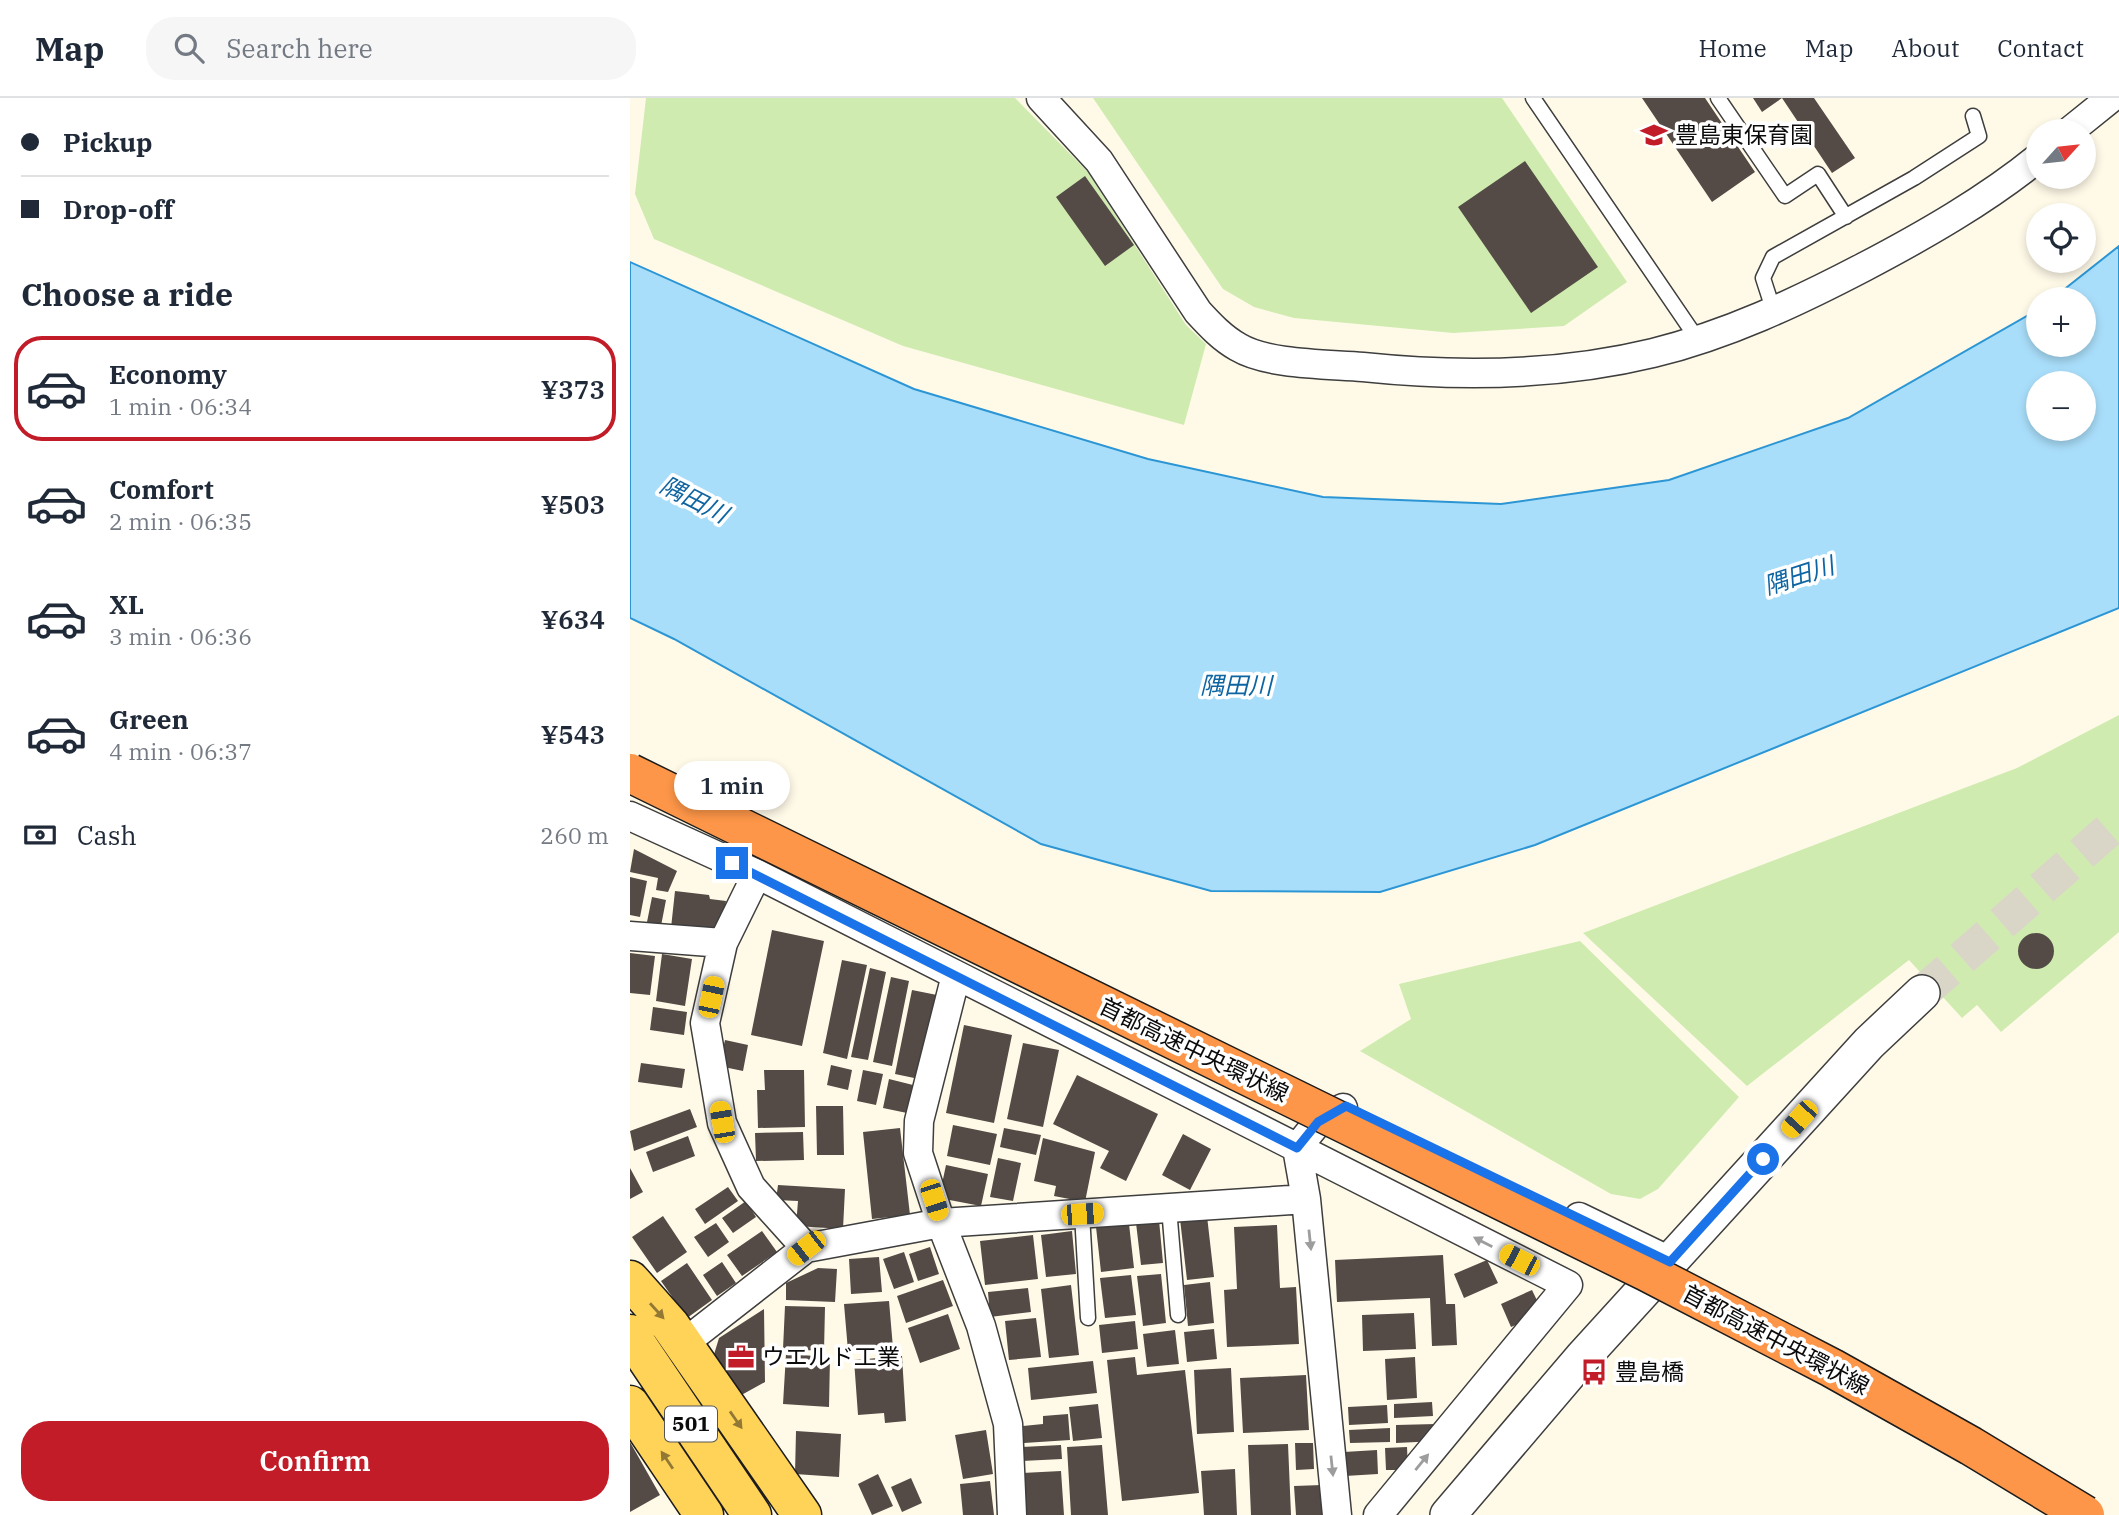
<!DOCTYPE html>
<html lang="en">
<head>
<meta charset="utf-8">
<style>
  :root { --surface:#fff; --page:#f6f6f7; --text:#1f2937; --muted:#747a83; --line:#e0e1e3; --accent:#c11c28 }
  body { margin:0; font-family:"IBM Plex Serif","Noto Sans JP",serif; background:var(--page); color:var(--text); height:100vh; display:flex; flex-direction:column; font-size:26px; white-space:nowrap }
  * { box-sizing:border-box; margin:0 }
  p { font-size:23px; color:var(--muted) }
  .icon { flex:none; width:38px; height:38px; fill:none; stroke:currentColor; stroke-width:2; stroke-linecap:round; stroke-linejoin:round }
  .map { position:relative; flex:1; overflow:hidden }
  .sheet { display:flex; flex-direction:column; background:var(--surface); width:630px }
  .sheet>* { flex:none }
  .banner { display:grid; align-content:center; height:154px; padding:0 21px; background:var(--surface) }
  .needle { width:46px; rotate:63deg }
  .fabs { position:absolute; left:1396px; top:21px; display:grid; gap:14px }
  .fabs a { display:grid; place-items:center; width:70px; height:70px; border-radius:50%; background:var(--surface); box-shadow:0 4px 10px #0003; font-size:35px }
  .end { position:absolute; width:32px; height:32px; margin:-16px; border:9px solid #1a73e8; background:#fff; box-shadow:0 0 0 4px #fff }
  .from { border-radius:50% }
  .bubble { position:absolute; height:49px; border-radius:24px; background:var(--surface); box-shadow:0 4px 10px #0003; font-size:23px; font-weight:600; line-height:49px; text-align:center }
  .car { position:absolute; width:21px; height:42px; margin:-21px -10px; border-radius:9px; box-shadow:0 0 5px 2px #0007; background:linear-gradient(#f5c518 24%,#345 0 40%,#f5c518 0 76%,#345 0 86%,#f5c518 0) }
  .banner b { display:flex; align-items:center; gap:24px; height:66px; font-size:26px }
  .banner b+b { border-top:2px solid var(--line) }
  .banner i { width:18px; height:18px; background:var(--text) }
  ul { padding:0; list-style:none }
  li { display:flex; align-items:center; gap:21px; height:105px; margin:0 14px 10px; padding:0 7px; border:4px solid transparent; border-radius:28px }
  li div { flex:1 }
  li b { display:block; font-size:26px }
  li em { font-style:normal; font-weight:600 }
  li.active { border-color:var(--accent) }
  li>.icon { width:63px; height:63px; stroke-width:1.5 }
  h2 { padding:0 21px; font-size:32px; line-height:84px }
  .pay { display:flex; align-items:center; gap:18px; height:77px; padding:0 21px; font-size:26px }
  .pay p { margin-inline-start:auto }
  .primary-button { display:flex; gap:14px; margin-top:auto; padding:14px 21px }
  .primary-button a { flex:1; height:80px; border-radius:28px; background:var(--accent); color:#fff; font-size:28px; font-weight:600; line-height:80px; text-align:center }
  header { display:flex; align-items:center; gap:42px; box-sizing:border-box; height:98px; padding:0 35px; background:var(--surface); border-bottom:2px solid var(--line) }
  header strong { font-size:33px }
  nav { display:flex; gap:38px; margin-inline-start:auto; font-size:24px }
  .search { width:490px; height:63px; background:var(--page); display:flex; align-items:center; gap:18px; box-sizing:border-box; padding:0 24px; border-radius:28px; color:var(--muted); font-size:26px }
  main { display:flex; flex:1; min-height:0 }
  .map>svg:first-child { display:block }
</style>
</head>
<body>
<header>
<strong>Map</strong>
<div class="search"><svg class="icon" aria-label="search" viewBox="0 0 24 24"><circle cx="10" cy="10" r="6"/><path d="M15 15l6 6"/></svg>Search here</div>
<nav><a>Home</a><a>Map</a><a>About</a><a>Contact</a></nav>
</header>
<main>
<section class="sheet">
<div class="banner">
<b><i class="from"></i>Pickup</b>
<b><i></i>Drop-off</b>
</div>
<h2>Choose a ride</h2>
<ul>
<li class="active"><svg class="icon" aria-label="car" viewBox="0 0 24 24"><path d="M5 17H2v-5l4-1 3-4h7l3 4 3 1v5h-3M9 17h6M6 11h13"/><circle cx="7" cy="17" r="2"/><circle cx="17" cy="17" r="2"/></svg><div><b>Economy</b><p>1 min · 06:34</p></div><em>¥373</em></li>
<li><svg class="icon" aria-label="car" viewBox="0 0 24 24"><path d="M5 17H2v-5l4-1 3-4h7l3 4 3 1v5h-3M9 17h6M6 11h13"/><circle cx="7" cy="17" r="2"/><circle cx="17" cy="17" r="2"/></svg><div><b>Comfort</b><p>2 min · 06:35</p></div><em>¥503</em></li>
<li><svg class="icon" aria-label="car" viewBox="0 0 24 24"><path d="M5 17H2v-5l4-1 3-4h7l3 4 3 1v5h-3M9 17h6M6 11h13"/><circle cx="7" cy="17" r="2"/><circle cx="17" cy="17" r="2"/></svg><div><b>XL</b><p>3 min · 06:36</p></div><em>¥634</em></li>
<li><svg class="icon" aria-label="car" viewBox="0 0 24 24"><path d="M5 17H2v-5l4-1 3-4h7l3 4 3 1v5h-3M9 17h6M6 11h13"/><circle cx="7" cy="17" r="2"/><circle cx="17" cy="17" r="2"/></svg><div><b>Green</b><p>4 min · 06:37</p></div><em>¥543</em></li>
</ul>
<div class="pay"><svg class="icon" aria-label="cash" viewBox="0 0 24 24"><path d="M3 7h18v10H3z"/><circle cx="12" cy="12" r="2"/></svg>Cash<p>260 m</p></div>
<div class="primary-button"><a>Confirm</a></div>
</section>
<div class="map">
<svg width="1489" height="1417" viewBox="0 0 1489 1417">
  <rect width="100%" height="100%" fill="#fffae8"/>
  <path fill="#d0ebb0" d="M16,0H385L458,74L556,227L576,246L554,327L273,248L24,141L5,96Z
    M463,0H872L997,184L934,228L823,235L664,220L624,209L593,191Z
    M1489,617V834L1371,934L1347,907L1332,920L1279,862L1117,988L953,835L1387,670Z
    M950,843L1109,999L1028,1091L1010,1101L981,1096L730,953L781,921L769,886Z"/>
  <path fill="#a9defa" stroke="#2c96d5" stroke-width="2" fill-rule="evenodd" d="M1489,148V510L905,747L750,794L581,793L411,746L44,541L0,520V164L284,291L518,361L693,399L871,406L1039,382L1218,320L1409,211V247H1454V201H1422ZM1409,285H1454V331H1409Z"/>
  <path fill="#544b46" d="M1012,0H1075L1125,74L1082,104Z
    M1123,0H1184L1225,60L1202,75L1152,0L1132,14Z
    M895,63L968,169L901,215L828,109Z
    M455,78L504,147L475,168L426,99Z
    M4,751L47,773L38,794L26,792L28,780L0,774Z
    M0,779L17,783L10,819L0,817Z
    M45,793L79,797L80,801L96,803L92,831L41,830Z
    M22,799L36,802L31,828L17,824Z
    M142,832L194,843L172,948L121,937Z
    M1388 853a18 18 0 1 1 36 0a18 18 0 1 1-36 0Z
    M0,855L25,858L20,897L0,895Z
    M32,856L62,861L55,908L26,903Z
    M212,862L237,867L217,961L193,955Z
    M240,870L256,874L238,962L221,959Z
    M261,879L279,883L262,968L243,964Z
    M282,892L307,897L289,981L265,976Z
    M23,909L57,914L54,937L20,932Z
    M334,927L382,937L364,1025L316,1015Z
    M95,942L118,947L113,973L89,968Z
    M393,945L429,952L413,1029L377,1021Z
    M11,965L55,971L52,990L8,984Z
    M201,967L222,972L218,992L197,987Z
    M134,972H174L175,1029L128,1030L127,992H135Z
    M233,972L253,976L246,1007L227,1003Z
    M447,977L528,1016L496,1083L470,1070L479,1053L423,1026Z
    M259,981L283,987L277,1015L253,1010Z
    M186,1008H213L214,1057H187Z
    M60,1011L67,1029L4,1053L0,1033Z
    M323,1027L367,1036L360,1067L317,1058Z
    M270,1030L280,1117L242,1121L233,1034Z
    M374,1030L411,1037L406,1057L370,1049Z
    M173,1034L174,1062L126,1063L125,1035Z
    M553,1036L581,1051L560,1092L532,1077Z
    M58,1038L65,1058L23,1074L16,1054Z
    M413,1040L465,1054L455,1104L424,1098L426,1088L404,1083Z
    M368,1060L391,1065L383,1103L360,1099Z
    M316,1067L358,1076L351,1108L309,1100Z
    M0,1070L13,1094L0,1101Z
    M148,1087L215,1091L213,1131L166,1128L168,1103L146,1102Z
    M98,1089L108,1103L75,1126L65,1111Z
    M116,1103L126,1119L103,1135L92,1120Z
    M33,1118L57,1154L27,1175L2,1139Z
    M577,1118L584,1179L557,1182L550,1121Z
    M529,1122L533,1165L511,1167L506,1125Z
    M86,1125L99,1144L78,1159L64,1139Z
    M499,1126L504,1170L471,1174L466,1129Z
    M647,1127L650,1190L666,1189L669,1246L597,1249L594,1192L607,1191L604,1129Z
    M132,1133L147,1154L112,1178L97,1157Z
    M442,1133L446,1176L416,1179L411,1137Z
    M403,1137L408,1181L355,1187L350,1143Z
    M300,1149L309,1176L288,1183L279,1156Z
    M274,1154L284,1184L264,1191L253,1161Z
    M813,1157L816,1206H825L827,1247L802,1248L800,1200L707,1204L705,1162Z
    M249,1159L252,1194L221,1196L219,1161Z
    M857,1162L868,1185L834,1200L824,1176Z
    M92,1164L106,1185L87,1198L73,1177Z
    M57,1165L82,1202L57,1220L31,1183Z
    M188,1170L207,1171L205,1204L156,1202V1185Z
    M531,1176L536,1225L513,1228L507,1178Z
    M501,1177L506,1217L475,1220L470,1180Z
    M313,1182L323,1208L276,1225L267,1198Z
    M580,1184L584,1225L558,1228L554,1187Z
    M441,1187L449,1257L419,1260L411,1191Z
    M398,1190L401,1214L360,1219L358,1194Z
    M902,1192L913,1215L881,1229L871,1206Z
    M259,1203L263,1250L218,1253L214,1206Z
    M155,1208L195,1209L194,1253L153,1251Z
    M134,1211L135,1284L106,1300L82,1263L89,1240Z
    M784,1215L786,1251L733,1253L732,1217Z
    M318,1216L330,1251L290,1265L278,1230Z
    M406,1220L411,1259L379,1262L375,1223Z
    M505,1223L508,1251L472,1255L469,1227Z
    M584,1231L587,1261L557,1264L554,1234Z
    M545,1232L549,1266L517,1269L513,1236Z
    M156,1256L200,1259L199,1309L153,1306Z
    M272,1258L276,1323L255,1325L254,1315L228,1317L224,1262Z
    M505,1259L507,1277L555,1272L569,1395L492,1403L477,1262Z
    M785,1259L787,1300L757,1302L755,1261Z
    M463,1263L467,1295L401,1302L398,1270Z
    M601,1270L604,1334L567,1336L564,1272Z
    M676,1277L679,1332L613,1335L610,1280Z
    M802,1304L803,1318L764,1320V1306Z
    M468,1306L472,1340L443,1343L439,1309Z
    M757,1307L758,1325L719,1327L718,1309Z
    M438,1316L440,1342L394,1345L393,1328L413,1326V1318Z
    M806,1326L807,1343L766,1345V1327Z
    M760,1330V1344L720,1345L719,1332Z
    M356,1332L363,1376L333,1381L325,1337Z
    M166,1333L211,1336L209,1379L165,1376Z
    M0,1344L30,1397L0,1414Z
    M665,1345H683L684,1371L666,1372Z
    M658,1346L661,1417H621L618,1347Z
    M431,1347L432,1361L392,1363V1349Z
    M472,1347L478,1417H441L437,1349Z
    M777,1349L778,1372H756L755,1350Z
    M747,1352L748,1376L715,1378L714,1354Z
    M605,1371L607,1417H574L571,1373Z
    M431,1373L434,1417H394L392,1375Z
    M248,1376L263,1408L242,1417L228,1386Z
    M281,1380L292,1405L272,1414L261,1389Z
    M360,1383L364,1417H333L330,1386Z
    M692,1387L693,1417H666L664,1388Z"/>
  <g fill="none" stroke-linecap="round" stroke-linejoin="round">
    <path stroke="#dad6c7" stroke-width="35" stroke-dasharray="35 18" stroke-linecap="butt" d="M1292,895L1489,723"/>
    <g stroke="#3e3e3e" stroke-width="17">
      <path id="service" d="M903,0L1068,242
        M1088,0L1155,98L1188,76L1216,119
        M1144,214L1133,180L1143,159L1284,80L1349,38L1343,18
        M539,1110L548,1217
        M452,1116L458,1220"/>
    </g>
    <g stroke="#3e3e3e" stroke-width="31">
      <path id="minor" d="M411,0L469,63L568,214C580,227 592,240 608,249C638,267 698,266 733,269C829,279 928,278 1023,255C1097,237 1167,204 1234,169C1295,137 1356,102 1409,59
        M1440,33L1481,0
        M0,718L127,776L938,1187L748,1417
        M0,838L93,845
        M326,877L289,1023L288,1055L311,1125L351,1228L378,1326L382,1417
        M949,1119L1040,1163
        M176,1150L311,1125L676,1101
        M53,1246L176,1150L121,1089L92,1025L75,925L93,845L127,776
        M707,1417L676,1101L667,1050L688,1024L713,1010"/>
    </g>
    <g stroke="#3e3e3e" stroke-width="38">
      <path id="tertiary" d="M818,1417L952,1260L1239,945L1292,895"/>
    </g>
    <g stroke="#1c1c1c" stroke-width="41">
      <path id="primary" d="M0,1182L40,1227L172,1417
        M0,1236L122,1417
        M0,1307L74,1417"/>
    </g>
    <use href="#service" stroke="#fff" stroke-width="14"/>
    <use href="#minor" stroke="#fff" stroke-width="28"/>
    <use href="#tertiary" stroke="#fff" stroke-width="35"/>
    <use href="#primary" stroke="#ffd258" stroke-width="38"/>
    <g stroke="#1c1c1c" stroke-width="41" stroke-linecap="butt">
      <path id="motorway-bridge" d="M0,675L1015,1173L1202,1270L1341,1348L1455,1417"/>
    </g>
    <use href="#motorway-bridge" stroke="#fd9648" stroke-width="38"/>
  </g>
  <defs><path id="oneway-solid" d="M-6-.8H1V-3.2L6.5 0L1 3.2V.8H-6Z" transform="scale(1.75)"/></defs>
  <g fill="#9d9d9d">
    <use href="#oneway-solid" transform="translate(680 1142) rotate(84)"/>
    <use href="#oneway-solid" transform="translate(853 1144) rotate(-153)"/>
    <use href="#oneway-solid" transform="translate(792 1364) rotate(-51)"/>
    <use href="#oneway-solid" transform="translate(702 1368) rotate(84)"/>
  </g>
  <g fill="#917835">
    <use href="#oneway-solid" transform="translate(27 1213) rotate(48)"/>
    <use href="#oneway-solid" transform="translate(106 1322) rotate(55)"/>
    <use href="#oneway-solid" transform="translate(37 1362) rotate(-124)"/>
  </g>
  <g fill="none" stroke-linecap="round" stroke-linejoin="round">
    <path stroke="#1a73e8" stroke-width="9" d="M102,765L667,1050L688,1024L716,1008L1040,1164L1133,1061"/>
  </g>
  <defs>
    <g id="school-bare" transform="scale(2.1)"><path d="M0-5L7-2L0 1L-7-2ZM-4 1L0 2.5L4 1V4Q0 6-4 4Z" fill="#c11c28" stroke="#fff" stroke-width="2.5" paint-order="stroke"/></g>
    <g id="office-bare" transform="scale(2.1)"><path d="M-6-3h4V-5.5h4V-3h4V5H-6ZM-1-4.5V-3h2v-1.5ZM-6 0V1H6V0Z" fill="#c11c28" stroke="#fff" stroke-width="2.5" paint-order="stroke"/></g>
    <g id="bus-bare" transform="scale(2.1)"><path d="M-5-6H5V4H4V6H2V4H-2V6H-4V4H-5ZM-3.5-4V0h7V-4ZM-3.5 1.2v1.5H-2V1.2ZM2 1.2v1.5H3.5V1.2Z" fill="#c11c28" stroke="#fff" stroke-width="2.5" paint-order="stroke"/></g>
  </defs>
  <g fill-rule="evenodd">
    <use href="#school-bare" x="1024" y="37"/>
    <use href="#office-bare" x="111" y="1259"/>
    <use href="#bus-bare" x="964" y="1274"/>
  </g>
  <g text-anchor="middle" stroke-width="7" stroke-linejoin="round" paint-order="stroke">
    <rect fill="#fff" stroke="#545454" stroke-width="2" x="35" y="1308.5" width="52" height="35" rx="5"/>
    <g font-size="21" font-weight="bold" fill="#0b0b0b">
      <text x="61" y="1333">501</text>
    </g>
    <g font-size="23" fill="#0b0b0b" stroke="#fff" text-anchor="start">
      <text x="1045" y="45">豊島東保育園</text>
      <text x="132" y="1267">ウエルド工業</text>
      <text x="985" y="1282">豊島橋</text>
    </g>
    <g font-size="23" fill="#0b0b0b" stroke="#fff">
      <text transform="translate(564 952) rotate(26)" y="8">首都高速中央環状線</text>
      <text transform="translate(1146 1242) rotate(28)" y="8">首都高速中央環状線</text>
    </g>
    <g font-size="24" font-style="italic" fill="#0e65a2" stroke="#fff">
      <text transform="translate(64 402) rotate(27)" y="8">隅田川</text>
      <text transform="translate(1169 478) rotate(-18)" y="8">隅田川</text>
      <text x="606" y="596">隅田川</text>
    </g>
  </g>
</svg>
<div class="fabs">
<a><svg class="needle" viewBox="-14 -14 28 28"><path d="M0-13l5 13h-10z" fill="#e53935"/><path d="M0 13l5-13h-10z" fill="#747a83"/></svg></a>
<a><svg class="icon" aria-label="locate" viewBox="0 0 24 24"><circle cx="12" cy="12" r="6"/><path d="M12 2v4M12 18v4M2 12h4M18 12h4"/></svg></a>
<a>+</a>
<a>−</a>
</div>
<i class="end from" style="left:1133px;top:1061px"></i>
<i class="end" style="left:102px;top:765px"></i>
<div class="bubble" style="left:44px;top:663px;width:116px">1 min</div>
<i class="car" style="left:81px;top:899px;rotate:12deg"></i>
<i class="car" style="left:1169px;top:1021px;rotate:222deg"></i>
<i class="car" style="left:92px;top:1024px;rotate:350deg"></i>
<i class="car" style="left:304px;top:1102px;rotate:162deg"></i>
<i class="car" style="left:452px;top:1116px;rotate:86deg"></i>
<i class="car" style="left:176px;top:1150px;rotate:232deg"></i>
<i class="car" style="left:889px;top:1162px;rotate:297deg"></i>
</div>
</main>
</body>
</html>
